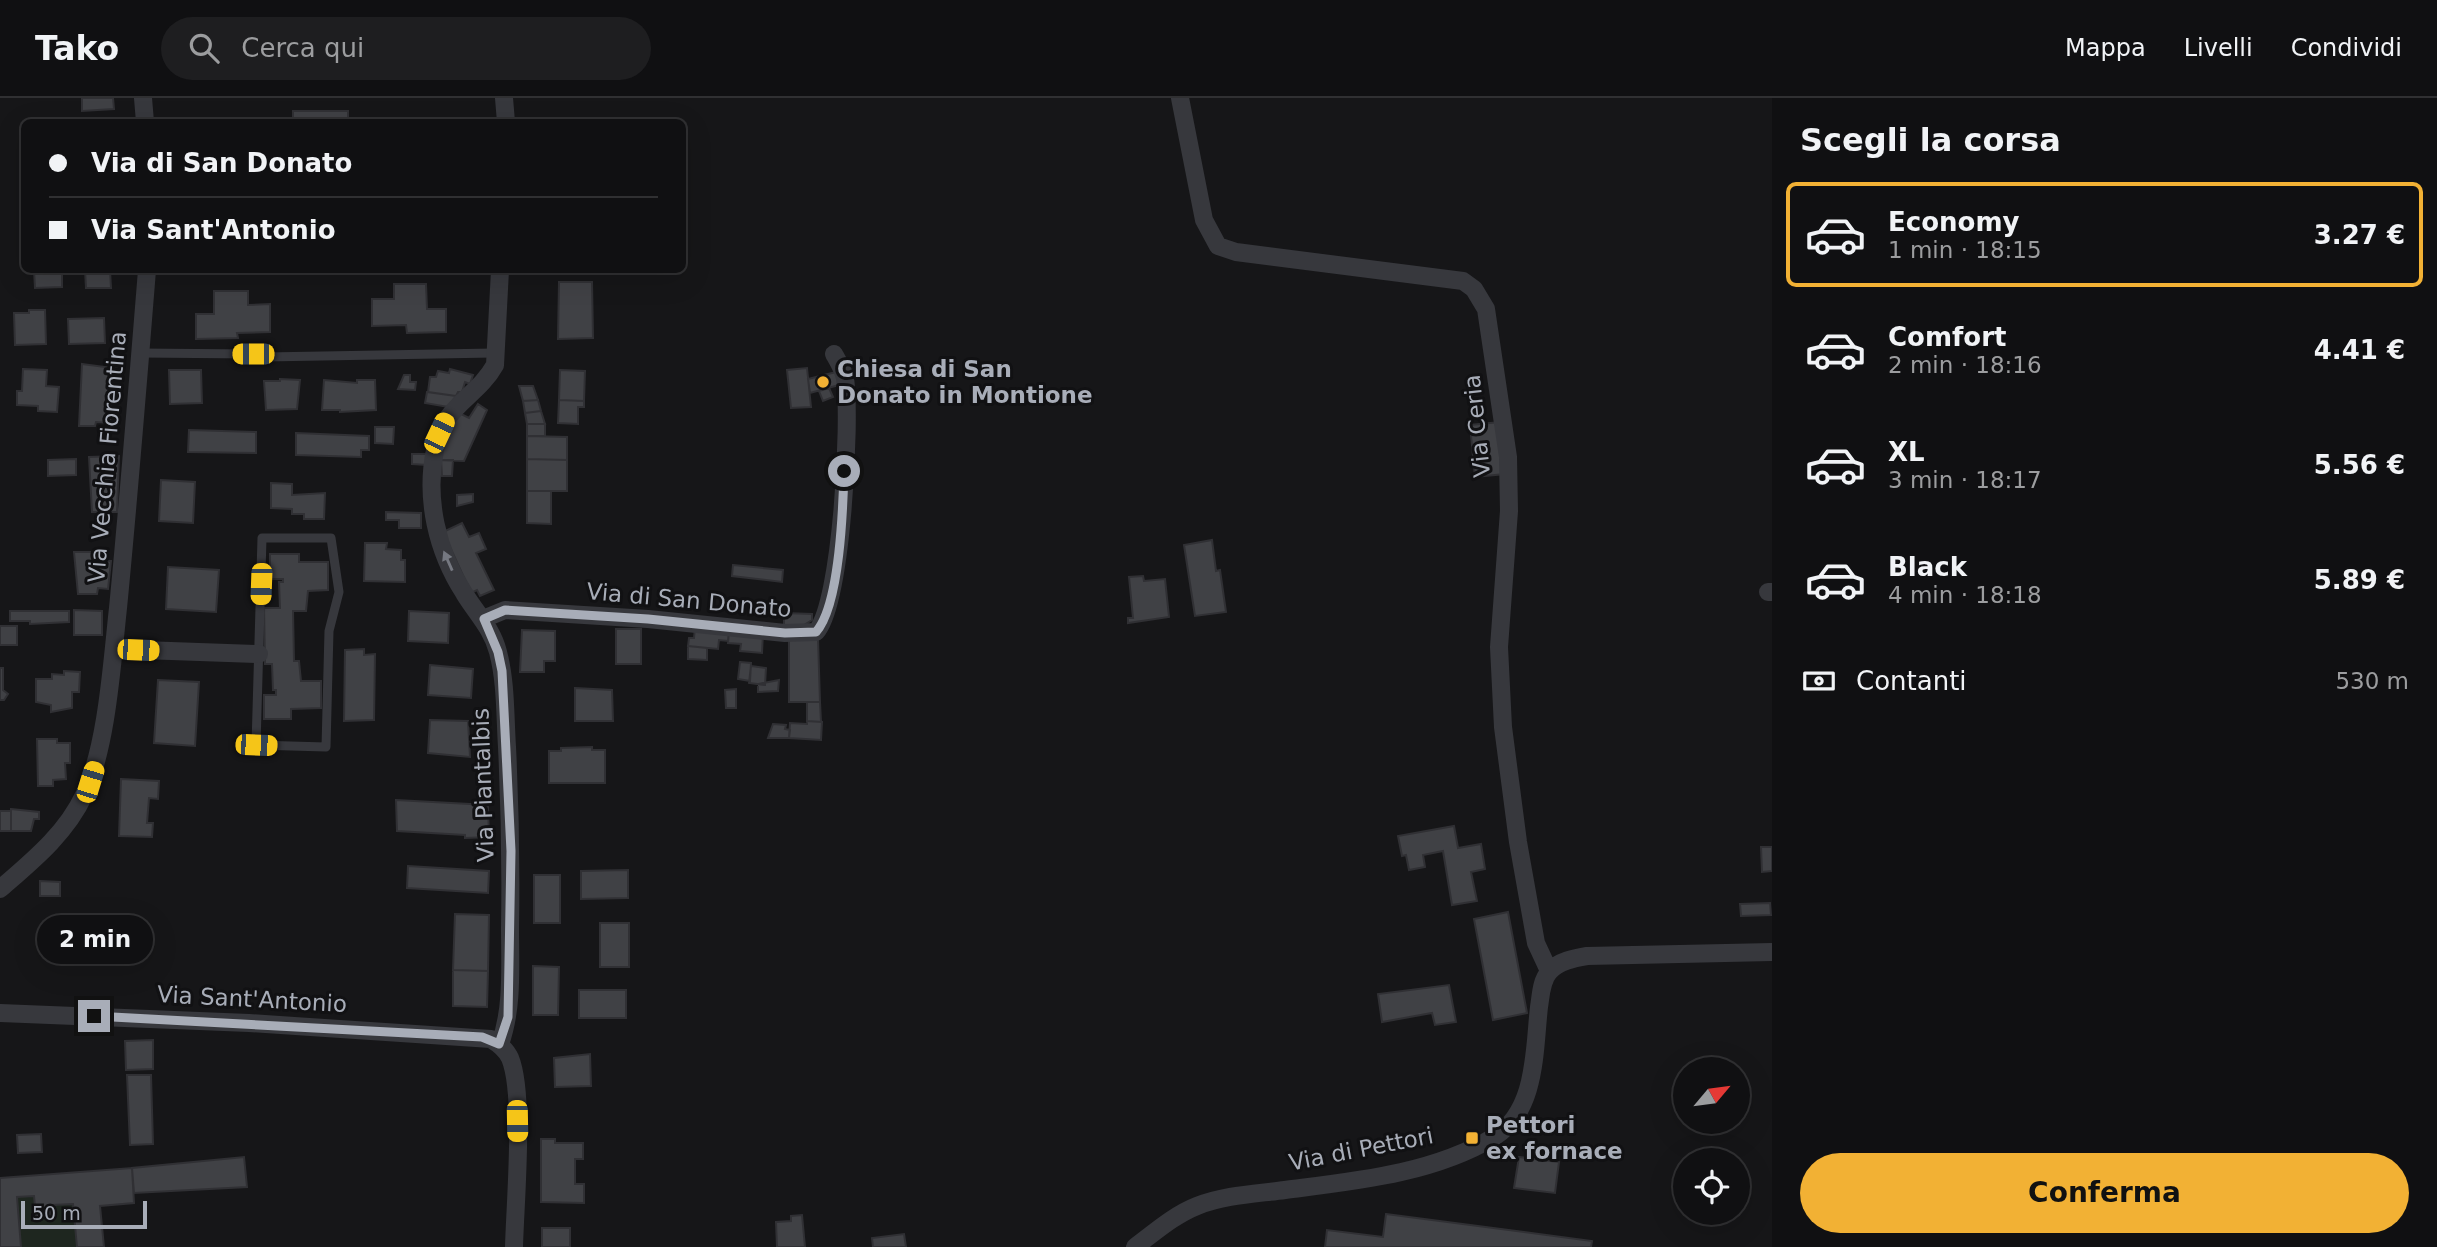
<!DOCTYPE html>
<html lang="it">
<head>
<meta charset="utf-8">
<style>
  :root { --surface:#101012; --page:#1e1e20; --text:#f1f3f6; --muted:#9c9d9f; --line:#303032; --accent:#f2b134 }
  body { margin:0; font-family:"DejaVu Sans",sans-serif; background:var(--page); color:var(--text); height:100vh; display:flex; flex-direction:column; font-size:26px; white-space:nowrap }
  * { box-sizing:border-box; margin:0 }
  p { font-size:23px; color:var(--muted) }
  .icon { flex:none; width:38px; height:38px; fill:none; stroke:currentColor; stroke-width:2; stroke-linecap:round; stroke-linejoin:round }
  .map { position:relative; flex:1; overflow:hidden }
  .side { display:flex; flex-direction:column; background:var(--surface); width:665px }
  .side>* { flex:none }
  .top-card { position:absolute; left:21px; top:21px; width:665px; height:154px; border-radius:10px; box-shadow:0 7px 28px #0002,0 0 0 2px var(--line); display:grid; align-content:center; height:154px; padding:0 28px; background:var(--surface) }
  .needle { width:46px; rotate:61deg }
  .buttons { position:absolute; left:1673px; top:959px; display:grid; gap:14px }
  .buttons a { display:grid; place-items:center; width:77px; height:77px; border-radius:50%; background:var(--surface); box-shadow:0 7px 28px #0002,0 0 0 2px var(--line); font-size:35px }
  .scale { position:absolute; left:21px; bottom:18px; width:126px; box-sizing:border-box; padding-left:7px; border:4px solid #a8adb8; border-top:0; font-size:19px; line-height:24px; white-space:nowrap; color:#a8adb8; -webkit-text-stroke:5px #111113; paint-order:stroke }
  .end { position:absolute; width:32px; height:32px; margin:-16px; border:9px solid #a8adb8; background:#111; box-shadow:0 0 0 4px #111 }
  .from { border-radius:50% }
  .bubble { position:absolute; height:49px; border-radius:24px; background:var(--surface); box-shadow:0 7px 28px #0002,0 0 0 2px var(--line); font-size:23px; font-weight:600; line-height:49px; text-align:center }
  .car { position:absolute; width:21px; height:42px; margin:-21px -10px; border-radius:9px; box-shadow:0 0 5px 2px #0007; background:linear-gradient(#f5c518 24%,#345 0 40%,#f5c518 0 76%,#345 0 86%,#f5c518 0) }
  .top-card b { display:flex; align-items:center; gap:24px; height:66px; font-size:26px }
  .top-card b+b { border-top:2px solid var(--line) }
  .top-card i { width:18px; height:18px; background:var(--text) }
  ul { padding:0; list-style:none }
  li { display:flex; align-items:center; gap:21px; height:105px; margin:0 14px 10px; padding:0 14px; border:4px solid transparent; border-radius:10px }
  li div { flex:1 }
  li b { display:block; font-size:26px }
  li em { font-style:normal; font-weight:600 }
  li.on { border-color:var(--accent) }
  li>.icon { width:63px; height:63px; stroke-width:1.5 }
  h2 { padding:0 28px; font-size:32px; line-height:84px }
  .pay { display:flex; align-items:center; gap:18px; height:77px; padding:0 28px; font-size:26px }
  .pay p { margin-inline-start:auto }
  .button { display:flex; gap:14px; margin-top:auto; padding:14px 28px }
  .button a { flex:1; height:80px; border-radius:42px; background:var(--accent); color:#111; font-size:28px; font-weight:600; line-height:80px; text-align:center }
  header { display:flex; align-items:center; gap:42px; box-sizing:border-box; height:98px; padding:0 35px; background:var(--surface); border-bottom:2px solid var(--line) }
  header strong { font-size:33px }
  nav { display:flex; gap:38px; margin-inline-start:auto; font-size:24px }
  .search { width:490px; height:63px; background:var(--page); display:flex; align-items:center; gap:18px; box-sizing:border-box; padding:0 24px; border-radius:38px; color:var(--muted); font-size:26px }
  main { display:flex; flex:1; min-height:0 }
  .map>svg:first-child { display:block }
</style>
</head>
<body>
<header>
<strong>Tako</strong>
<div class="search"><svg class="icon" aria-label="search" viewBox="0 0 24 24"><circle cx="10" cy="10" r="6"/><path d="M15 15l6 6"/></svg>Cerca qui</div>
<nav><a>Mappa</a><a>Livelli</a><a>Condividi</a></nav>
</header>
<main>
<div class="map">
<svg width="1772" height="1149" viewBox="0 0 1772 1149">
  <rect width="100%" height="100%" fill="#161618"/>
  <path fill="#1e261f" d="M34,1098L36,1119L52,1107L73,1106L77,1149H21L17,1099Z"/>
  <path fill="#404145" stroke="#303034" stroke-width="2" d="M82,0H113L114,11L82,13Z
    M293,13H348V24H293Z
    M34,172H62V189L35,190Z
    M85,172H110L111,190H86Z
    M559,184H592L593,240L558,241Z
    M394,186H426L427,211H446V234L407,235L406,227L372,228V201H394Z
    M214,193H248V207L270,206V234L237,235L238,240L196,241V216H214Z
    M29,212H45L46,246L15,247L14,215H29Z
    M104,220L105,245L69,246L68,221Z
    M82,266L113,270L110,325L96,324L95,328H79Z
    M807,270L811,309L791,310L787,272Z
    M23,271L47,272L46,288L59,289L57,314L38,313V308L17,307V293H22Z
    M450,271L473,277L470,286L465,284L462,294H458L456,298L428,294L430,279H436L438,273L449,275Z
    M169,272H201L202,305L170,306Z
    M560,272L585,273L584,303L559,302Z
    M836,274L839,287L810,295L808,281Z
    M404,277H410V284H416L415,292L398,291Z
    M280,281L300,282L297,311L266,312L264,283H280Z
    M324,282L357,285V282H375L376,312L340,314V312H322Z
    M519,288H533L538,302L523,303Z
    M829,290L833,299L823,303L819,293Z
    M427,294L456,298L448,309L425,305Z
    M538,302L541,313L525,315L523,303Z
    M559,302L584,303V309H578V326L558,325Z
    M478,306L487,312L464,363L439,362L455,313L469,320Z
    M541,313L545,326H527L525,315Z
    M1500,324L1505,376L1475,379L1470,327Z
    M527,326H545V338H527Z
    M375,329H394L393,346L375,345Z
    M189,332L256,334V355L188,354Z
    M296,335L369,338V352H361V359L296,357Z
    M527,338L567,339V362L527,361Z
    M412,356H427V367L412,366Z
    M119,358L117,414H92L89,359Z
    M76,361V377L48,378V362Z
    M527,361L567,362V393H527Z
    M441,362H453L452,378H442Z
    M161,382L195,384L193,425L159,423Z
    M271,385L292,386V397L325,395L324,421H304V416H292V411L271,410Z
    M527,393H551V426L527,425Z
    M473,396V404L457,408V397Z
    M386,414L421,415V430H399V422H386Z
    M462,425L469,439L479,435L486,451L476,455L494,492L480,498L477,492L471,495L443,434Z
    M1212,442L1216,473L1220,472L1226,514L1195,518L1184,447Z
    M365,445H387L386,451L401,452V462H405V484L364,483Z
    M74,454H101L100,463H111L108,491L98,490L97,496H78Z
    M270,456H299V464H328V492L308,493L306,513H293L294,563H299L301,583H321V610L291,611V621H264V597H276V592H273L272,566H265L264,510H280L279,484H283V481H270Z
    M733,467L783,472L782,484L732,478Z
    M168,469L219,472L216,514L166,511Z
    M1143,478L1144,483L1165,481L1169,519L1128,525V520H1133L1129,479Z
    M74,512L102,513V537H74Z
    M10,513H69V524L30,526V523H10Z
    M409,513L449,515L448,545L408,543Z
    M784,515L812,516V522L804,527H784Z
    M0,528H17V547H0Z
    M695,530L729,532L728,543L719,542L718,551L688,548L689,540H694Z
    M616,531H641V566H616Z
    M522,532L555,533V563H544V574H520Z
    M729,532L763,535L762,555L740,553L741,546L728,545Z
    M789,540H818L820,604H789Z
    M688,548L707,550V562L688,561Z
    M364,551V557L375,556L374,622L344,623L345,552Z
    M740,564L751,565L750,583L738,581Z
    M430,567L473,571L471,600L428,597Z
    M751,568L766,570L765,587L749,585Z
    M0,570H3V592L8,596L4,602H0Z
    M64,573L80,574L79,594H72V610L51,614V607L36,604V581H52V576L64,577Z
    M158,582L199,584L195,648L154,645Z
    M779,582L778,593L758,594V586Z
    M575,590L612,592L613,623H575Z
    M736,591V610H726L725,592Z
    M807,604H820L821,624L807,623Z
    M430,622L468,623L470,659L428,655Z
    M807,623L822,624L821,642L789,640L790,625L807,626Z
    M773,626L786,627L785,631L790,632L789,640H768Z
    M37,641H57V645H70V665H65L66,681L53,682V688H38Z
    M592,649V652H605V685H549V653H561V650Z
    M121,681L159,683L158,701L149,700L147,725H153L152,739L119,738Z
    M396,702L488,707L489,739L465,740V737L397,733Z
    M11,711L39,714V721H34L31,733H11Z
    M0,713H11V733H0Z
    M1454,728L1458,750L1481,746L1485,771L1471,774L1477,803L1452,807L1443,753L1423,757L1425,769L1409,772L1406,757L1402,758L1398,738Z
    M1761,749H1772V773L1762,774Z
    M408,768L489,773L488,795L407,790Z
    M628,772V800L581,801V773Z
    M534,777H560V825H534Z
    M40,783L60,784V798H40Z
    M1770,805L1771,817L1741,818L1740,806Z
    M1508,814L1527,915L1493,922L1474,821Z
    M455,816L489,817L488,873L453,872Z
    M600,825H629V869H600Z
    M533,868L559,869L558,917H533Z
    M453,872L488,873L487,909L453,908Z
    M1449,887L1456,924L1435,927L1432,915L1382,924L1378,896Z
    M579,892H626V920H579Z
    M153,942V971L126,972L125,943Z
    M590,956L591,988L555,989L554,960Z
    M127,977H151L153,1046L130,1047Z
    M41,1036L42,1054L18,1055L17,1037Z
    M541,1041H555V1045H583V1061H575V1086H584V1105L541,1104Z
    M244,1059L247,1089L134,1095L132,1070Z
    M1519,1059L1559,1064L1555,1095L1514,1090Z
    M132,1070L134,1105L100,1108L104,1149H77L73,1106L52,1107L53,1118L36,1119L34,1098L17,1099L21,1149H0V1080Z
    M1386,1116L1592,1143L1591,1149H1325L1327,1132L1383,1139Z
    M802,1117L805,1149H777L776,1124L791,1123V1118Z
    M542,1130H570V1149H542Z
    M904,1136L906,1149H873L872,1140Z"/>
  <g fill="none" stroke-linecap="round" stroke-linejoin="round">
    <path stroke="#37383d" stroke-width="9" d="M139,255L253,256L265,259L494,255
      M262,440H331L339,494L329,533L326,649L256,647Z"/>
    <path stroke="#37383d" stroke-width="18" d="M143,0L145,24
      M504,0L506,24
      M1180,0L1204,122L1218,148L1236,154L1463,183L1474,191L1486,211L1508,359L1509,413L1499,549L1503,629L1518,744L1536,845L1549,873
      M1768,494H1772
      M483,521L505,512L648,521L785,535L816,534C842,505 851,322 845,280C843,271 838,263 834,256
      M114,551L259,556
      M0,791C31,764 66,736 84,697C107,649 112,564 118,510C129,397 138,284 147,172
      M0,915L249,925L491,941C499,946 506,951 510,960C525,996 515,1106 514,1149
      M500,946C513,910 510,869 510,830C511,770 510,710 507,649C505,618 506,584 498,554C492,530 476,515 464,495C437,453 425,401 435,352C443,306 476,301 495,267L500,172
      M1135,1149C1154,1135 1174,1117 1197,1108C1225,1097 1255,1096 1285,1092C1355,1083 1432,1076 1494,1039C1537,1013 1534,952 1539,909C1541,897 1541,883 1549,874C1558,863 1575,860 1587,858L1772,854"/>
  </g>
  <defs><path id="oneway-solid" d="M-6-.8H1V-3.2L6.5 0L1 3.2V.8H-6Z" transform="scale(1.75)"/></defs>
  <use fill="#757881" href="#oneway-solid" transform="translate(448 463) rotate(-114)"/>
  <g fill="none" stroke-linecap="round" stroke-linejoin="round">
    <path stroke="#a8adb8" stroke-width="9" d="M94,918L482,939L499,946L508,919L511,753L502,573L498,554L484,521L505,512L648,521L785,535L816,534C840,507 843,410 844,373"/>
  </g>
  <g fill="#f2b134" stroke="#111113" stroke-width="2.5">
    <circle cx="823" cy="284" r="7"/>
    <rect x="1465" y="1033" width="14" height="14" rx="3.5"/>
  </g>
  <g text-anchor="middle" stroke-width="6" stroke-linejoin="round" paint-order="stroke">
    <g font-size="23" font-weight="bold" fill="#a8adb8" stroke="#111113" text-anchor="start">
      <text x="837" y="279">Chiesa di San<tspan x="837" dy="26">Donato in Montione</tspan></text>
      <text x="1486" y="1035">Pettori<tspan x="1486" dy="26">ex fornace</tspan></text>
    </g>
    <g font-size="23" fill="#a8adb8" stroke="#111113">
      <text transform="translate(1477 328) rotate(-96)" y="8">Via Ceria</text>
      <text transform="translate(107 359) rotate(-85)" y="8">Via Vecchia Fiorentina</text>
      <text transform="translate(689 502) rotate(5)" y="8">Via di San Donato</text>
      <text transform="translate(483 687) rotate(-92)" y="8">Via Piantalbis</text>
      <text transform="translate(252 901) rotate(3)" y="8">Via Sant'Antonio</text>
      <text transform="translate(1361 1051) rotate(-11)" y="8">Via di Pettori</text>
    </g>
  </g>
</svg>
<div class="buttons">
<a><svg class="needle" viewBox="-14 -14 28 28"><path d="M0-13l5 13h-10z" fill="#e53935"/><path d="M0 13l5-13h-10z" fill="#9c9d9f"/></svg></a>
<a><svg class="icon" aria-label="locate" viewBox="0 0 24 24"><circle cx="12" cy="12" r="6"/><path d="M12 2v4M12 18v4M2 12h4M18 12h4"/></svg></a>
</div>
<div class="scale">50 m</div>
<i class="end from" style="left:844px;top:373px"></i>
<i class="end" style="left:94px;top:918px"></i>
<div class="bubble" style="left:37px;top:817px;width:116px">2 min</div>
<i class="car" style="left:253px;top:256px;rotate:270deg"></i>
<i class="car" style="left:439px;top:335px;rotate:25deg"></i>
<i class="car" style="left:261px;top:486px;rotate:182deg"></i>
<i class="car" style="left:138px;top:552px;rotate:92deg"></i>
<i class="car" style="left:256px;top:647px;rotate:92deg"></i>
<i class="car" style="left:90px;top:684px;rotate:17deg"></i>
<i class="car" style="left:517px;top:1023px;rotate:179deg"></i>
<div class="top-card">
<b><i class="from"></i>Via di San Donato</b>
<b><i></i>Via Sant'Antonio</b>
</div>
</div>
<section class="side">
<h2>Scegli la corsa</h2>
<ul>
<li class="on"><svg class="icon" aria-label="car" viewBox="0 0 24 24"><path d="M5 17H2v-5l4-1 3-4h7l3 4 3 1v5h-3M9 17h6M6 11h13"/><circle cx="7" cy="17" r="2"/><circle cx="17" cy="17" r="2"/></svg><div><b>Economy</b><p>1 min · 18:15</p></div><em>3.27 €</em></li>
<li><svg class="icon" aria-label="car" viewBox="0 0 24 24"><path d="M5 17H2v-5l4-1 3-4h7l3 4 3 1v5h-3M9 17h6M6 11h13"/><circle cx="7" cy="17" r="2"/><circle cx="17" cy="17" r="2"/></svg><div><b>Comfort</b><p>2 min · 18:16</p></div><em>4.41 €</em></li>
<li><svg class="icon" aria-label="car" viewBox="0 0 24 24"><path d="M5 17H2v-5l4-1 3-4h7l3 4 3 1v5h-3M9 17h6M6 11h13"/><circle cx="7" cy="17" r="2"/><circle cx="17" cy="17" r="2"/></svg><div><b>XL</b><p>3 min · 18:17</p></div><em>5.56 €</em></li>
<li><svg class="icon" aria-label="car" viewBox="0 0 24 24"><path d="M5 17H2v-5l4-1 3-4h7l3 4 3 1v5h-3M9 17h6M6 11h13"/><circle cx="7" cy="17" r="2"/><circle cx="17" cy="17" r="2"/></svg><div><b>Black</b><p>4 min · 18:18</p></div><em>5.89 €</em></li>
</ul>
<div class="pay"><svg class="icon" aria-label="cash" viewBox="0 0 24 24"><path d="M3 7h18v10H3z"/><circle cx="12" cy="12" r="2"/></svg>Contanti<p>530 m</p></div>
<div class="button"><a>Conferma</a></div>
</section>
</main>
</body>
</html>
